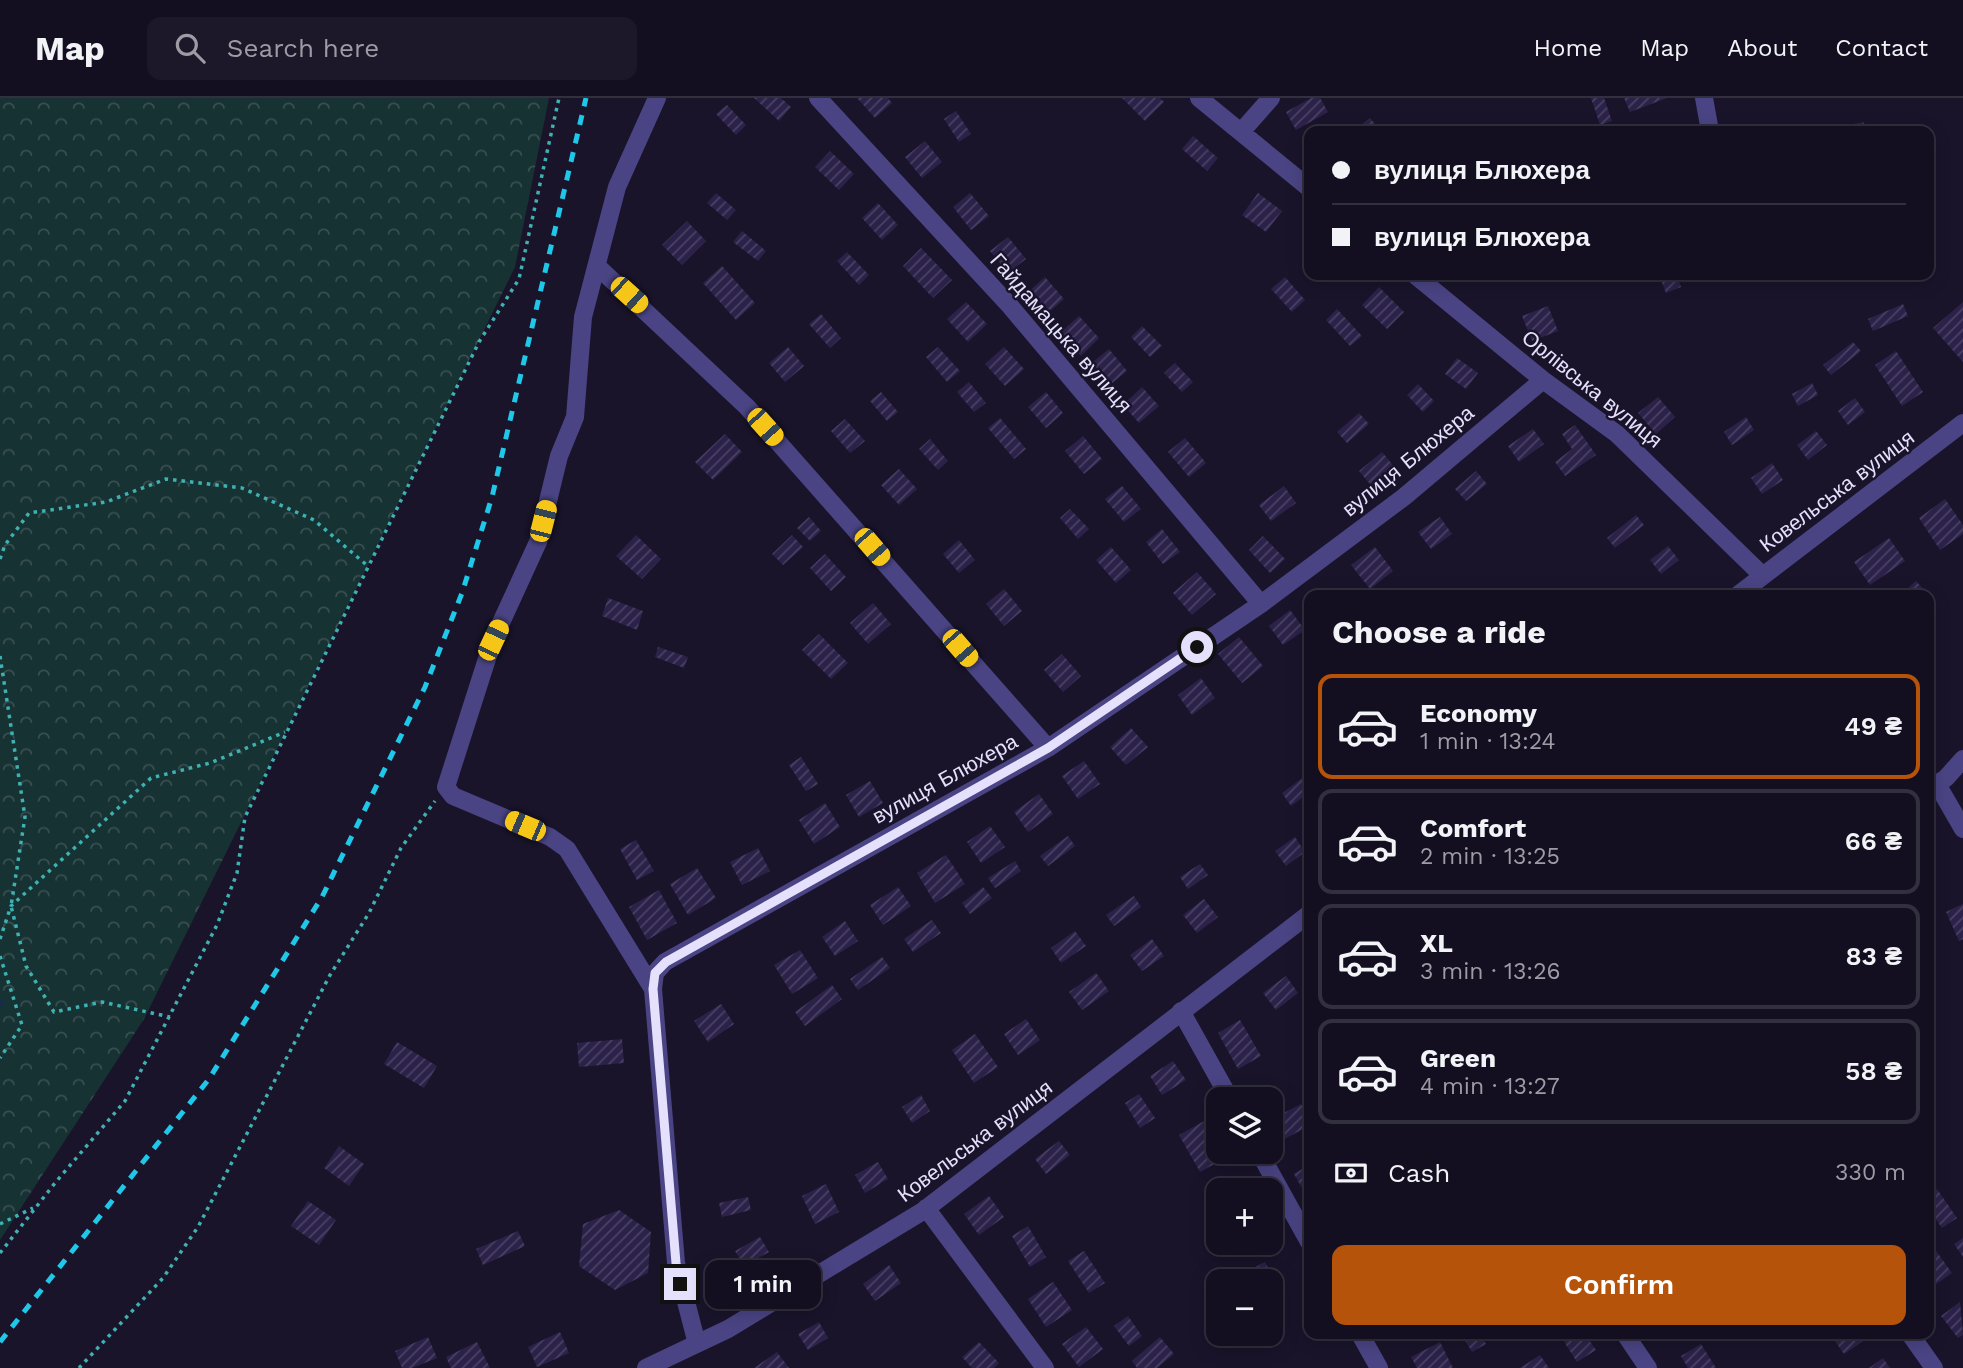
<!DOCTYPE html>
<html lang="en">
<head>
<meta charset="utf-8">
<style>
  :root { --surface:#130f20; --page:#1c1829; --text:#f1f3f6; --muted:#9d9ca5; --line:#322f3e; --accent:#b45309 }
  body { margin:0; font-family:"Work Sans",sans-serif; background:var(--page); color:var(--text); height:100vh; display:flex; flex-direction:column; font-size:26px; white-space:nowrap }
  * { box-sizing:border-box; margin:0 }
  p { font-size:23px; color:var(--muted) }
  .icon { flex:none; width:38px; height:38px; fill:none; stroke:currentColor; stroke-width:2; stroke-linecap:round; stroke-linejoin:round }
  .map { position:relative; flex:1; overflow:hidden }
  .panel { position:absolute; left:1304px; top:492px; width:630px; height:749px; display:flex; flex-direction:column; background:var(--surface); border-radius:14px; box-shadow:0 4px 18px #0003,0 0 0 2px var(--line) }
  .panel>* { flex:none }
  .top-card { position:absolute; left:1304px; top:28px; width:630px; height:154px; border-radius:14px; box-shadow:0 4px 18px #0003,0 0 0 2px var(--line); display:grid; align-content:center; height:154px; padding:0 28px; background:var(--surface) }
  .controls { position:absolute; left:1206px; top:989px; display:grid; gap:14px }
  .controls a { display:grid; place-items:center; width:77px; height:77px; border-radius:14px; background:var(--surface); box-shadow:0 4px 18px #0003,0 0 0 2px var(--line); font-size:35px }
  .end { position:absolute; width:32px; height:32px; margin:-16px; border:9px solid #e5e0fc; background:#111; box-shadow:0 0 0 4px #111 }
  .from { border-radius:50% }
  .bubble { position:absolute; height:49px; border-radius:14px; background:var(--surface); box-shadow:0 4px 18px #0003,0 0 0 2px var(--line); font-size:23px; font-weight:600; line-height:49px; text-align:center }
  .car { position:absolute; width:21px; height:42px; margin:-21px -10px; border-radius:9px; box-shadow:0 0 5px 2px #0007; background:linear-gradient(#f5c518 24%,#345 0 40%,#f5c518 0 76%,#345 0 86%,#f5c518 0) }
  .top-card b { display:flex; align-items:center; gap:24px; height:66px; font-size:26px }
  .top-card b+b { border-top:2px solid var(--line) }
  .top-card i { width:18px; height:18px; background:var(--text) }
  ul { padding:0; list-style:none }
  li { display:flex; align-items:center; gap:21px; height:105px; margin:0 14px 10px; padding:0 14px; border:4px solid var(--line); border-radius:14px }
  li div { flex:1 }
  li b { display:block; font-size:26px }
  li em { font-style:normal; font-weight:600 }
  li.current { border-color:var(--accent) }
  li>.icon { width:63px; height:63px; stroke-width:1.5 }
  h2 { padding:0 28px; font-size:32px; line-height:84px }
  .pay { display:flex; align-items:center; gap:18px; height:77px; padding:0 28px; font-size:26px }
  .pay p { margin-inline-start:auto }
  .cta { display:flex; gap:14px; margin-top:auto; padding:14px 28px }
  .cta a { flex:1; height:80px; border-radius:14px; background:var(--accent); color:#fff; font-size:28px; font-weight:600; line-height:80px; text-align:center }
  header { display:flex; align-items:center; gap:42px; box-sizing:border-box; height:98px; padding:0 35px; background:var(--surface); border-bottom:2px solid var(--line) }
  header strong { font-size:33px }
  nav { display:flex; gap:38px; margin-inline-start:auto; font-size:24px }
  .search { width:490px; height:63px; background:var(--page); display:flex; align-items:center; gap:18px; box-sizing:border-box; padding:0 24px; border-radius:14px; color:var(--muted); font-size:26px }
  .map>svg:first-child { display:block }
</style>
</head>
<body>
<header>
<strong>Map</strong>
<div class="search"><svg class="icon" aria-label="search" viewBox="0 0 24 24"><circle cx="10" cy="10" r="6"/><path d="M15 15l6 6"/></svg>Search here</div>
<nav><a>Home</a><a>Map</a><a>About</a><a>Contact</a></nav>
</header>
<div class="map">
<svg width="1963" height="1270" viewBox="0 0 1963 1270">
  <defs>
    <pattern id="forest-crowns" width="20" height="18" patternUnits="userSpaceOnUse" patternTransform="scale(1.75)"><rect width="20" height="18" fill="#173233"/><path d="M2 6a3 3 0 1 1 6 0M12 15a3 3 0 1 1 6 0" fill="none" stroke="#394f51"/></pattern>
    <pattern id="building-hatch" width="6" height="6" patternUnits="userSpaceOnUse" patternTransform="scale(1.75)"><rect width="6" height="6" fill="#2c2249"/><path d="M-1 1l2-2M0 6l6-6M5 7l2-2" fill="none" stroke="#4a4264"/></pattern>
  </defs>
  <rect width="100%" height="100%" fill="#19142a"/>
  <path fill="url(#forest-crowns)" d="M0,0H549L515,169L144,921L0,1142Z"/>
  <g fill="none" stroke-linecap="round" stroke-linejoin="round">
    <path stroke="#172a4f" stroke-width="5" d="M0,905H2"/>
  </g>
  <path fill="url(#building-hatch)" d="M754,0H781L791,9L779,23Z
    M857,0H888L892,5L875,20Z
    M1122,0H1160L1164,4L1145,23Z
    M1311,0H1320L1328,14L1296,32L1286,14Z
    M1591,0H1604L1612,23L1600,27Z
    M1624,0H1667L1630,14Z
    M727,7L746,27L736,37L716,16Z
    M956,13L971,36L959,44L944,21Z
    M1370,20L1380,32L1353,33Z
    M1864,24L1865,33H1829V31Z
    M1193,38L1218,60L1207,73L1182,51Z
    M925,43L942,64L922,80L905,59Z
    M830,53L854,76L839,92L815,69Z
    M716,95L736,112L727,122L707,105Z
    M970,95L989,118L971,132L953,109Z
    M1258,95L1282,113L1266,134L1242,117Z
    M878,105L898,127L882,142L862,120Z
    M687,123L706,143L682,167L662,147Z
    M742,133L766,153L758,163L733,144Z
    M1008,139L1026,161L1008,175L990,153Z
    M921,150L952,182L933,200L903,168Z
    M847,154L869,177L859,187L837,163Z
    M722,168L755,205L736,222L703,185Z
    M1659,177H1677L1681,189L1666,195Z
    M1045,179L1064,201L1047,216L1028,194Z
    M1285,179L1305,202L1292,214L1271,191Z
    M1379,189L1404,214L1387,231L1362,207Z
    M966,204L987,226L968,244L947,221Z
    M1963,204V264L1933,230Z
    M1903,206L1908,218L1873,233L1868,221Z
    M1548,208L1558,233L1532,243L1522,218Z
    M1337,211L1362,238L1350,248L1326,222Z
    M821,216L841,240L830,250L809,226Z
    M1079,218L1099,240L1081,258L1060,235Z
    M1142,228L1162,248L1150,259L1131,239Z
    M1853,244L1861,253L1831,277L1823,267Z
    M788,249L804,268L785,284L769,265Z
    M938,249L960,273L947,284L926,259Z
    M1004,249L1024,271L1005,288L985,266Z
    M1109,251L1127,273L1106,290L1088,268Z
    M1896,253L1923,294L1902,308L1875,267Z
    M1457,260L1478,275L1466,291L1445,276Z
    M1175,265L1193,284L1182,294L1164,275Z
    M969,284L986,305L974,314L957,294Z
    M1812,285L1818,297L1798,308L1792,296Z
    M1418,286L1434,303L1423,314L1407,297Z
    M1142,289L1159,308L1139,325L1123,307Z
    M881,294L898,314L887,323L870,303Z
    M1046,294L1063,315L1046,330L1028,309Z
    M1658,299L1675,319L1656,336L1638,315Z
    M1855,300L1865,314L1848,327L1838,313Z
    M1359,315L1369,326L1347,345L1337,334Z
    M1746,319L1754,332L1732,347L1724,334Z
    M1000,320L1026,351L1014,361L988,330Z
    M845,321L865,343L850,355L831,333Z
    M1575,327L1596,357L1565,378L1555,364L1572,351L1562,336Z
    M1533,331L1544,346L1519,364L1508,348Z
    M1816,333L1827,347L1808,362L1797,347Z
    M725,336L742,354L713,382L695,364Z
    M1083,338L1102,361L1084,376L1065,353Z
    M1185,340L1206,365L1189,379L1168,354Z
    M930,341L948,363L938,372L919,351Z
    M1382,354L1397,372L1374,391L1359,373Z
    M1772,365L1783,382L1762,396L1751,380Z
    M899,371L917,391L899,407L881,387Z
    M1476,373L1487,386L1466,403L1455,391Z
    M1122,388L1141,411L1124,424L1105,401Z
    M1284,388L1296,405L1271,423L1259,407Z
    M1945,401L1963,427V436L1940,452L1919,420Z
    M1070,411L1089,431L1078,441L1060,420Z
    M1636,417L1644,427L1615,450L1607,440Z
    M809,419L821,433L810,443L797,430Z
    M1440,419L1452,436L1431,451L1418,434Z
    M1162,431L1180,454L1163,466L1146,444Z
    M636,437L661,461L642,481L616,458Z
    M792,437L803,449L783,467L772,456Z
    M1263,438L1285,461L1270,475L1249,452Z
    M1889,440L1905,463L1870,487L1854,464Z
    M959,442L975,462L959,475L943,456Z
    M1668,448L1679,462L1661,476L1650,462Z
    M1111,449L1131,472L1116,485L1096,462Z
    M1375,449L1393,473L1370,491L1351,467Z
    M825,456L846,479L831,493L810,470Z
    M1197,474L1216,496L1192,517L1173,495Z
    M1916,483L1929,497H1900Z
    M1004,491L1022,513L1004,528L986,506Z
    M608,500L643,513L637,532L602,518Z
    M873,505L891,526L868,546L850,525Z
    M1290,512L1305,532L1283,547L1269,528Z
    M819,536L848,565L831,581L802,552Z
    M1239,539L1263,568L1242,585L1218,556Z
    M658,549L688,559L684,570L655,559Z
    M1062,556L1081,578L1063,594L1044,572Z
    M1201,580L1215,600L1192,617L1178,597Z
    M1131,630L1148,649L1126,667L1110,649Z
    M801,659L818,686L806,693L789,667Z
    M1084,663L1100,686L1078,701L1062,678Z
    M1309,675V695L1291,708L1282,695Z
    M870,683L883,705L859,719L846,697Z
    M1039,696L1053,716L1028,734L1014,714Z
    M825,705L840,729L814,746L799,722Z
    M990,728L1005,749L981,765L967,744Z
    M1068,738L1075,748L1048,768L1040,758Z
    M1295,739L1305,754L1286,768L1275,753Z
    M636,742L654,773L637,782L620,751Z
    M758,750L770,773L742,787L730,764Z
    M946,757L965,786L935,805L917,775Z
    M1015,763L1021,773L995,790L988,780Z
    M1200,766L1208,777L1188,791L1180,779Z
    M697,770L716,800L688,817L670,786Z
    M898,789L911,808L883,827L870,807Z
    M983,789L992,800L970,816L962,805Z
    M659,792L677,825L647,842L629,809Z
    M1134,798L1141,809L1114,828L1106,817Z
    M1204,801L1218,819L1197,835L1183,817Z
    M1963,806V841L1959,843L1946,814Z
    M932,822L941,835L913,854L904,841Z
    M845,823L858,843L835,858L822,839Z
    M1075,833L1086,848L1061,865L1051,850Z
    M1152,841L1164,858L1142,873L1130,857Z
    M800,852L818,880L792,896L774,867Z
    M882,859L890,870L858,892L850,881Z
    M1096,875L1109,893L1082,912L1069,894Z
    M1286,878L1298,895L1276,912L1263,895Z
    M832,887L842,901L805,928L795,914Z
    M721,906L734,926L708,944L694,923Z
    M1026,921L1040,942L1018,957L1004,936Z
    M1240,922L1261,958L1238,971L1218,935Z
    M975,936L998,969L974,985L952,952Z
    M622,941L624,965L579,969L577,945Z
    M397,944L437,968L424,990L384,966Z
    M1173,963L1186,982L1162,997L1150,978Z
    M1139,996L1155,1020L1140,1030L1125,1005Z
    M921,997L930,1013L912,1025L902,1009Z
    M1301,1006L1309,1021V1028L1275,1046L1270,1038V1022Z
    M1206,1022L1218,1044V1054H1224L1227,1059L1200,1074L1179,1037Z
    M1059,1043L1070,1057L1046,1076L1035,1061Z
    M339,1048L364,1066L349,1088L324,1070Z
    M878,1064L888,1081L865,1095L855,1077Z
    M1309,1067V1088L1303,1092L1294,1076Z
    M826,1086L839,1114L815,1126L802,1098Z
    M1937,1091L1957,1120L1942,1130L1928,1110V1097Z
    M989,1098L1004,1119L979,1137L964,1116Z
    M748,1099L751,1112L722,1119L719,1105Z
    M308,1103L336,1122L319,1147L291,1128Z
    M619,1112L651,1134L648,1175L615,1192L579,1168L583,1126Z
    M1028,1128L1046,1159L1030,1169L1012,1138Z
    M518,1133L525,1148L483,1167L476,1151Z
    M760,1139L769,1154L744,1168L735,1153Z
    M1963,1140V1159L1954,1146Z
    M1934,1150L1952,1175L1928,1192V1153Z
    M1084,1153L1105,1185L1089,1195L1068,1163Z
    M1265,1164L1278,1188L1270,1192V1183H1248L1244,1175Z
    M889,1167L901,1185L875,1203L863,1186Z
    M1053,1184L1072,1212L1046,1229L1028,1201Z
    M1960,1204L1963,1237L1958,1240L1941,1218Z
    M1128,1218L1142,1238L1129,1248L1114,1228Z
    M819,1224L828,1240L808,1252L798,1236Z
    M1086,1229L1103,1251L1079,1269L1062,1246Z
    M560,1234L569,1255L537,1269L528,1249Z
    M1461,1236H1480L1486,1246L1472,1254Z
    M1566,1236H1585L1596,1252L1577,1264L1561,1239Z
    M1830,1236H1866L1868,1240L1844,1256Z
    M428,1239L437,1260L412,1270H402L395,1253Z
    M1160,1239L1174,1256L1157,1270H1137L1132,1263Z
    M477,1244L490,1270H451L446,1259Z
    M979,1244L999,1265L994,1270H972L962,1259Z
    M1440,1244L1453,1270H1417L1411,1259Z
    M1701,1246L1716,1270H1688L1681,1258Z
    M777,1254L789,1270H754Z
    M1540,1257L1549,1270H1520Z
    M1883,1260L1890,1270H1869Z"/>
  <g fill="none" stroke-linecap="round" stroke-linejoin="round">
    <path stroke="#3eb1b2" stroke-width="3.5" stroke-dasharray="3.5 5" stroke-linecap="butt" d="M0,461L5,447L29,415L106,404L166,381L242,390L314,422L369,469
      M0,558L25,719L11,808L26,868L54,914L102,904L170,919
      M0,841L11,808L151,680L210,665L285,634
      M0,858L22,927L0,960
      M0,1126L33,1110
      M0,1155L55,1085L125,1003L217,827L237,775L245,719L479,244L519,181L559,0
      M79,1270L163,1180L198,1129L330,877L369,815L401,750L435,703"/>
    <path stroke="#4a4484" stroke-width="18" d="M818,0L1010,208L1261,506
      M1199,0L1309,90
      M1704,0L1710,33
      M1241,34L1271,0
      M598,169L747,309L1048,650
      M1415,177L1543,282L1617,336L1763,478
      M1738,497L1963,325
      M1937,686L1963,731
      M1928,692L1946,680L1963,661
      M653,891L567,751L550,739L453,698L446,689L493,542L538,444L559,358L575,319L583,219L617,89L657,0
      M1181,913L1230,1001
      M1259,1054L1309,1144
      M926,1110L1045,1270
      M1360,1236L1379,1270
      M1625,1236L1648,1270
      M1910,1236L1934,1270
      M697,1246L676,1165L653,891L655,875L665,864L1048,650L1261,506L1404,399L1543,282
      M646,1270L728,1231L923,1113L1309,816"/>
    <path stroke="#1fc7e8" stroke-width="5" stroke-dasharray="10 9" stroke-linecap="butt" d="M0,1244L209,981L322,799L425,589L462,495L492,399L586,0"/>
  </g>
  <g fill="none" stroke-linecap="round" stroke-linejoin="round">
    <path stroke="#e5e0fc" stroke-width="9" d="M680,1186L676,1165L653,891L655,875L666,864L1048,650L1197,549"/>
  </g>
  <g text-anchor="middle" stroke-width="5" stroke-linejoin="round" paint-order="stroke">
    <g font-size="21" fill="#e5e0fc" stroke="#19142a">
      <text transform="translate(1061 235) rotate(49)" y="7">Гайдамацька вулиця</text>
      <text transform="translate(1592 291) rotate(39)" y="7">Орлівська вулиця</text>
      <text transform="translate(1408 363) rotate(-39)" y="7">вулиця Блюхера</text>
      <text transform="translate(1837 393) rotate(-37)" y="7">Ковельська вулиця</text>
      <text transform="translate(945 681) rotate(-29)" y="7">вулиця Блюхера</text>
      <text transform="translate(975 1043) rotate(-37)" y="7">Ковельська вулиця</text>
    </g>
  </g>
</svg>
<div class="controls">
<a><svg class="icon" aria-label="layers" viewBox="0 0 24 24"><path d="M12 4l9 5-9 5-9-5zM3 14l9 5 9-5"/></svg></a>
<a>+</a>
<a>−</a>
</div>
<i class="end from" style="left:1197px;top:549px"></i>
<i class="end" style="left:680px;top:1186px"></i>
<div class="bubble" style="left:705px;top:1162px;width:116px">1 min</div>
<i class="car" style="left:629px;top:197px;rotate:132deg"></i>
<i class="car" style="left:765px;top:329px;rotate:138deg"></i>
<i class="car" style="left:543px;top:423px;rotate:14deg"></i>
<i class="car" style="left:872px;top:449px;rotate:139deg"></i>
<i class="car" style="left:493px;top:542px;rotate:25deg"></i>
<i class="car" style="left:960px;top:550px;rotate:139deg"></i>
<i class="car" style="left:525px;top:728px;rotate:293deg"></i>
<div class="top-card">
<b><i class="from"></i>вулиця Блюхера</b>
<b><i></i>вулиця Блюхера</b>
</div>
<section class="panel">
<h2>Choose a ride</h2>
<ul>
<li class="current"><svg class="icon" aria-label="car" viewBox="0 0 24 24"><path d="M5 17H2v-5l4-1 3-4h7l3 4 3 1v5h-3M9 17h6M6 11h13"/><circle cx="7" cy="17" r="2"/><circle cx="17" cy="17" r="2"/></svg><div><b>Economy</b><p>1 min · 13:24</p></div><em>49 ₴</em></li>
<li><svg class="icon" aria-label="car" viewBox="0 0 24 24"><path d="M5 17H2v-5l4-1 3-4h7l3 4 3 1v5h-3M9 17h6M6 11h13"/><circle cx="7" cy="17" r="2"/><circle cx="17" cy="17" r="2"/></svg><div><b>Comfort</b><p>2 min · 13:25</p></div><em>66 ₴</em></li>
<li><svg class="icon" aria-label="car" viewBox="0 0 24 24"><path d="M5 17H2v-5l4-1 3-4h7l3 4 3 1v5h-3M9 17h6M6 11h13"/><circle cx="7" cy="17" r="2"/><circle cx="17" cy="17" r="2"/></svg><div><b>XL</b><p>3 min · 13:26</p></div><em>83 ₴</em></li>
<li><svg class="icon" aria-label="car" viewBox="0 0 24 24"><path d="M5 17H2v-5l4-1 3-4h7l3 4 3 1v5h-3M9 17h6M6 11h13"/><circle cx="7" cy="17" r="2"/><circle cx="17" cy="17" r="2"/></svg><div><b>Green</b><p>4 min · 13:27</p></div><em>58 ₴</em></li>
</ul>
<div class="pay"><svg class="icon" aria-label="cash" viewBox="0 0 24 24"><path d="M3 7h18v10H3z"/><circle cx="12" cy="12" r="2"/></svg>Cash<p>330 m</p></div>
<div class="cta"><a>Confirm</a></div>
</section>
</div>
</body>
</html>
